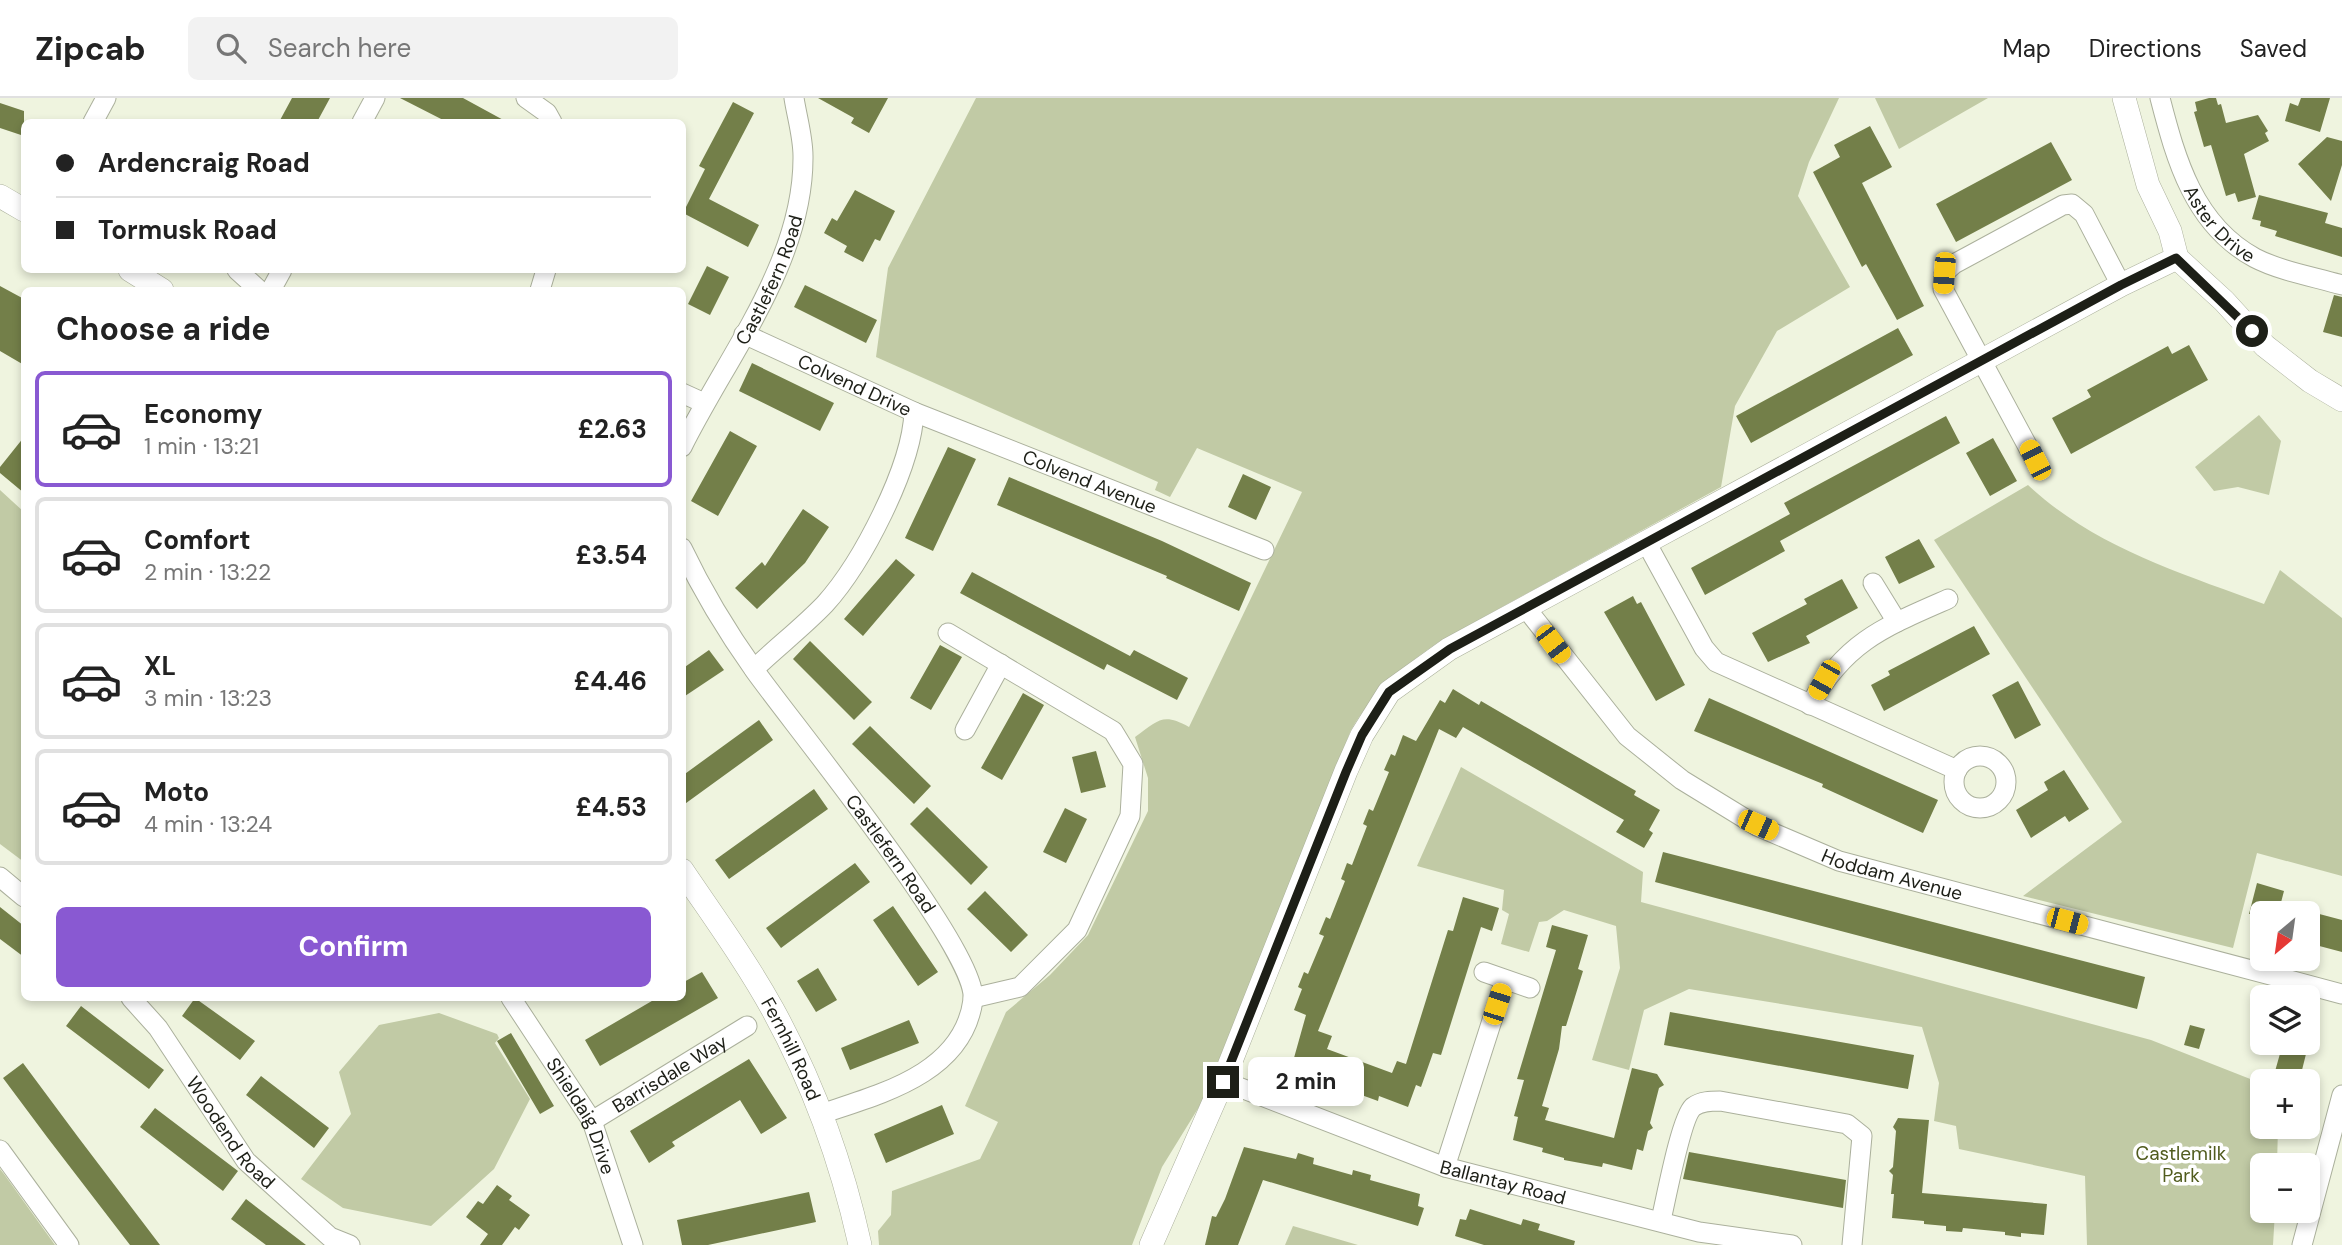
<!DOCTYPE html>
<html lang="en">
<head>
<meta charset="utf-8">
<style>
  :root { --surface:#fff; --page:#f2f2f2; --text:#222; --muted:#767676; --line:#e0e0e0; --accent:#8959d2 }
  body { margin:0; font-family:"DM Sans",sans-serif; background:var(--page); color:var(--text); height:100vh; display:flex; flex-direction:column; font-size:26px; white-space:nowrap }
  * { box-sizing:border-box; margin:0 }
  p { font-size:23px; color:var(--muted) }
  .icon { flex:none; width:38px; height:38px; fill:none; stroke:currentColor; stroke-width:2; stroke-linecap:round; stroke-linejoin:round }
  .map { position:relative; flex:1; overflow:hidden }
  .drawer { position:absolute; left:21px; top:189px; width:665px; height:714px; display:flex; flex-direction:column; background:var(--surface); border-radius:10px; box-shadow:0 4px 10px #0003 }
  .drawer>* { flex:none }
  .top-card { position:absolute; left:21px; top:21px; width:665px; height:154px; border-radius:10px; box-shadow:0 4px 10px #0003; display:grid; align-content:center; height:154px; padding:0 35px; background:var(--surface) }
  .needle { width:46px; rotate:209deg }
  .controls { position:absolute; left:2250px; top:803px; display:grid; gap:14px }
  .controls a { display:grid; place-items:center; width:70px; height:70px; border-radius:10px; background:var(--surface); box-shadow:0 4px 10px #0003; font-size:35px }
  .end { position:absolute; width:32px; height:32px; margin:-16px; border:9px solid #1d1f17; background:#fff; box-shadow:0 0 0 4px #fff }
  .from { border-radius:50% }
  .bubble { position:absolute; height:49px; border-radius:10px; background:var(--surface); box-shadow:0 4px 10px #0003; font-size:23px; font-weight:700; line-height:49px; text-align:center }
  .car { position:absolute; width:21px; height:42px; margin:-21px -10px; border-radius:9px; box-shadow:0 0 5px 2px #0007; background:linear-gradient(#f5c518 24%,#345 0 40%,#f5c518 0 76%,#345 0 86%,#f5c518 0) }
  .top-card b { display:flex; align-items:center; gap:24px; height:66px; font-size:26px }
  .top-card b+b { border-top:2px solid var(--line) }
  .top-card i { width:18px; height:18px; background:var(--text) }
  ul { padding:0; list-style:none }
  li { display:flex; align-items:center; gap:21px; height:116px; margin:0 14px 10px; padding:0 21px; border:4px solid var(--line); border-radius:10px }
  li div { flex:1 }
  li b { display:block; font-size:26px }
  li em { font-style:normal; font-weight:700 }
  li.active { border-color:var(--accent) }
  li>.icon { width:63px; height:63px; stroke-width:1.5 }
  h2 { padding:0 35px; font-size:32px; line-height:84px }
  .primary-button { display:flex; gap:14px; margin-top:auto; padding:14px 35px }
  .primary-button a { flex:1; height:80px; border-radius:10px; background:var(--accent); color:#fff; font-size:28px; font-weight:700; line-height:80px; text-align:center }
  header { display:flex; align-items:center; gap:42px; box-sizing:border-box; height:98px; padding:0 35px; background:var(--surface); border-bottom:2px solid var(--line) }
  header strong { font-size:33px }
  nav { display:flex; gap:38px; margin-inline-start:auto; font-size:24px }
  .search { width:490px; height:63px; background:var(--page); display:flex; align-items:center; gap:18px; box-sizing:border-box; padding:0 24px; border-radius:10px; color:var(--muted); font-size:26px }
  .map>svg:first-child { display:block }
</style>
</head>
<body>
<header>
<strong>Zipcab</strong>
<div class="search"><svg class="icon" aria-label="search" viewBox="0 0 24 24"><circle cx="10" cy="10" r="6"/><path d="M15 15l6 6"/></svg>Search here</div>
<nav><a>Map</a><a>Directions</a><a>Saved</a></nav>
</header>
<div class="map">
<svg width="2342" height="1147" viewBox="0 0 2342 1147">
  <rect width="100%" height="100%" fill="#eff4df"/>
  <path fill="#c1caa5" d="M976,0H1839L1809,64L1798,98L1850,189L1777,233L1735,308L1721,389L1440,543C1403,568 1373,594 1351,632L1202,1004L1162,1069L1132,1147H879L878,1133L891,1117L892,1093L980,1061L998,1024L965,1008L1006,914L1050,877L1088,837L1148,713V680L1135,639C1158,623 1162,614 1189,629L1302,394L1197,350L1170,399L1155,392L1158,384L876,259L888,170Z
    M1875,0H1988L1899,51Z
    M2259,317L2281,343L2269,397L2238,389L2214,393L2195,369Z
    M2028,387C2094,449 2181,475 2264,506L2280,472L2342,520V778L2257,755L2233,850L2023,798L2122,724L1934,442Z
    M0,392L24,414V764L0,746Z
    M1461,669L1643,774L1641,804L2151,942L2263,986V1029H2278L2277,1067L2263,1068V1113H2275L2273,1147H2087L2085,1078L1959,1051L1956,1028L1934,1023L1939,985L1922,929L1689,891L1644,912L1629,972L1592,962L1620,870L1616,828L1564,812L1547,823L1539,824L1529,854L1501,846L1509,816L1502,812L1504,792L1417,768Z
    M439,915L497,936L499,940L495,945L530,1001L494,1071L431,1128L343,1110L301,1081L351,1016L339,974L379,927Z
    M0,1071L4,1076L55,1147H0Z
    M1293,1128L1358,1147H1285Z"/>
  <path fill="#737f49" d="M292,0H330L317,24H279Z
    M400,0H463L507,24H447Z
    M818,0H888L869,35L851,25L854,20Z
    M2209,0H2216L2218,7L2221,6L2226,25L2258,17L2268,33L2265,35L2269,43L2244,56L2256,99L2238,104L2235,95L2226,98L2211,47L2204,49L2194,14L2197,13L2195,4Z
    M2301,0H2330L2320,34L2285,23L2290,5L2298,8Z
    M733,4L754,15L709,101L759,127L748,149L683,115L705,71L699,68Z
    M0,5L24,13V38L0,30Z
    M1870,28L1892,69L1862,85L1924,208L1897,222L1866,166L1862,169L1813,74L1840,59L1834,47Z
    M2327,39L2342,43V67L2331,103L2298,66Z
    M2051,44L2072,82L1956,144L1936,106Z
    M855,92L895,113L880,143L875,141L863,164L844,154L847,148L824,135L832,120L837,123Z
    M2259,97L2328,115L2325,125L2342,130V159L2275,138L2277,133L2260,128L2261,123L2252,121Z
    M707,168L729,179L710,217L688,206Z
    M805,187L877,222L866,245L794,209Z
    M0,188L24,201V267L0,253Z
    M2334,197L2342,199V239L2323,234Z
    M1898,230L1913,257L1751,345L1736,318Z
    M2189,247L2208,282L2071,356L2052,320L2091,299L2087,292L2168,248L2172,256Z
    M752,265L834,305L820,333L739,293Z
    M1946,318L1960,345L1780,443L1785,453L1705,497L1691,470L1790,416L1784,405Z
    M730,333L757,348L718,418L691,403Z
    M24,339V395L0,375V369Z
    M1993,340L2017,383L1990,398L1966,355Z
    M948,349L976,361L933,453L905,440Z
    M1243,376L1271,389L1256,422L1228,409Z
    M1009,379L1162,443L1251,485L1239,513L1166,480L1167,478L997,407Z
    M803,411L829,429L805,465L757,511L735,490L762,464L765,468Z
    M1919,441L1935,469L1899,486L1885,459Z
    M896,461L915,477L863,538L844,521Z
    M972,474L1130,558L1134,552L1188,580L1177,602L1107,566L1104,572L960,495Z
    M1842,481L1858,510L1806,538L1810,545L1768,564L1752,535L1807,506L1804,501Z
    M1633,498L1637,506L1641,504L1685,587L1656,603L1604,514Z
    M1974,528L1990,556L1884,613L1871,587L1890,577L1888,573Z
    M810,543L872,604L854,622L793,561Z
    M940,547L962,559L931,612L910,600Z
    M709,552L724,572L682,600V571Z
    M2018,583L2041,627L2015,641L1992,597Z
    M1453,591L1479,607L1481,603L1636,693L1634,697L1660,712L1649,732L1653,735L1644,750L1616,734L1624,722L1569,690L1463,629L1456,640L1439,631L1318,933L1332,938L1327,951L1392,975L1397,963L1406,966L1448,832L1453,833L1463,799L1499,810L1492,833L1481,829L1441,957L1433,955L1421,989L1416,987L1408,1009L1379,998L1378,1003L1356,995L1355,997L1320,982L1322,978L1292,967L1306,917L1294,912L1302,891L1298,889L1304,874L1308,876L1324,838L1319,836L1326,819L1330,821L1345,783L1341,781L1347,765L1352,767L1367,728L1363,726L1369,711L1373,713L1389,674L1384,672L1391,656L1395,658L1403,637L1416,643L1440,602L1445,605Z
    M1023,595L1044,607L1002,682L981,670Z
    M1709,600L1938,702L1923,735L1822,689L1823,686L1694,633Z
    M759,622L773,642L682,708V678Z
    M870,628L931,688L914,706L852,646Z
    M1096,653L1106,689L1081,695L1072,659Z
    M2064,672L2089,711L2069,724L2065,718L2031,740L2016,712L2048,692L2044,684Z
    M814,691L828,711L729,781L715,762Z
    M927,709L988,769L971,787L910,726Z
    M1065,710L1087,721L1066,765L1043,754Z
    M1663,754L2145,879L2137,911L1655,784Z
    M855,765L870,784L781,850L766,830Z
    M2257,785L2284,793L2278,816H2249Z
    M985,793L1028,837L1011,854L967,811Z
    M893,808L938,874L918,888L873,822Z
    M0,809L24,828V859L0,841Z
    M2308,813L2342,822V854L2308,845Z
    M1552,827L1588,837L1578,871L1583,873L1566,928H1562L1559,951L1542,1008L1549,1010L1545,1022L1614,1040L1632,970L1657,976L1664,987L1659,990L1650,1025L1653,1030L1648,1033L1643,1053L1637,1051L1632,1072L1603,1065L1602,1069L1564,1062V1060L1542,1054L1543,1050L1513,1042L1518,1019L1514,1018L1524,982L1517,981L1556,852L1546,849Z
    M818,870L837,902L816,914L797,883Z
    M702,874L718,900L600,968L585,942L657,900H682V885Z
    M195,900L255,943L240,962L182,918Z
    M81,908L164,972L149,991L66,928Z
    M1670,914L1914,957L1908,991L1664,947Z
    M909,922L919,945L850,972L841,950Z
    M2190,927L2205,931L2199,951L2184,947Z
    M511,935L554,1008L540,1016L497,943Z
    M2283,945L2308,948L2299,984H2272Z
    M749,961L787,1020L761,1036L740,1002L672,1044L675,1048L649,1065L630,1033Z
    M23,965L78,1039L160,1147H130L47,1039L3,980Z
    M261,978L329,1030L314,1050L246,997Z
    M942,1007L954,1036L886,1065L874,1036Z
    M155,1010L238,1073L223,1093L140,1029Z
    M1898,1020L1929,1022L1922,1095L2047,1106L2044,1137L2021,1135V1139L2005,1137V1134L1963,1130L1962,1134L1946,1133V1128L1924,1126V1123L1892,1120L1894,1096H1891L1893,1077L1889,1073L1893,1069L1896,1033L1893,1029Z
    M1244,1049L1296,1061L1298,1055L1314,1060L1313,1066L1352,1077L1353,1072L1371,1077L1370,1082L1420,1096L1418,1108L1424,1110L1418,1128L1263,1082L1238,1147H1205L1212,1118L1216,1119L1225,1101Z
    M1689,1054L1846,1082L1843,1110L1683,1081Z
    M497,1087L512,1098L509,1102L530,1117L519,1132L515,1129L502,1147H480L488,1136L466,1119L478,1103L483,1106Z
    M809,1094L816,1124L708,1147H682L677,1122Z
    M246,1101L306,1147H266L231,1121Z
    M1470,1111L1521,1127L1523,1121L1540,1126L1538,1132L1575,1143L1574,1147H1484L1455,1138L1460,1121L1466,1122Z"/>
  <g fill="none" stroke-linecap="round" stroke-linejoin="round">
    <g stroke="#abb09c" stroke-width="21">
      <g id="minor">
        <path d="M526,0L547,15L552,24"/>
        <path id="s1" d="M2160,0C2176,62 2194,127 2255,160C2280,173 2315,179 2342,187"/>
        <path d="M93,24L106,0"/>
        <path d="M362,24L375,0"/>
        <path d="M237,172L259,192"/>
        <path d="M271,192L282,172"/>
        <path d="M540,192L546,172"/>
        <path id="s2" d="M744,236L914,314C912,369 862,465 825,506C803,529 777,549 754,571"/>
        <path d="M682,295L704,305"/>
        <path id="s3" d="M914,314L1264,452"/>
        <path id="s4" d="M682,349C727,258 804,164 803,58C803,39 797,19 794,0"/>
        <path d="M2035,362L1943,191L1944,175L1954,166L2063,107L2072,106L2084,116L2121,187"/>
        <path d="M1647,446L1704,550L1716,564L1957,672"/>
        <path id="s5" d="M682,450C702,492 728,535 755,573C792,625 979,854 973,902C963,976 880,996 821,1016"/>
        <path d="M1873,485L1897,524"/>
        <path id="s6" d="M1525,509L1627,638L1682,682L1757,728L1839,763L2342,896"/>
        <path d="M948,535L1113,633L1133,666L1130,718L1077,832L1020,889L973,900"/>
        <path d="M1810,607C1845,544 1884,529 1948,501"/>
        <path d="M965,632L1001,566"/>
        <circle cx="1980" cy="684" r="26"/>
        <path d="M0,779L24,799"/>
        <path d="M1484,874L1530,890"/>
        <path id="s7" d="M131,900L158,930L246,1063L330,1139L350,1147"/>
        <path id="s8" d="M511,900L592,1023L633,1147"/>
        <path id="s9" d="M1223,983L1445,1069L1699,1134L1792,1147"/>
        <path id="s10" d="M592,1023L747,928"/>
        <path d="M0,1052L69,1147"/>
        <path d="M1445,1069L1505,882"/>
        <path d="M1661,1122C1666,1101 1681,1020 1693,1009C1701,1003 1711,1003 1720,1003L1847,1026L1862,1038L1852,1147"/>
        <path d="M2302,1147L2342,997"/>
      </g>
    </g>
    <g stroke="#abb09c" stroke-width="24">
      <g id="tertiary">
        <path d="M2124,0L2148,87L2170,133L2177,160L2224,203L2265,248L2310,283L2342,302"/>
        <path d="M0,98L24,112"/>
        <path d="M130,172L162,192"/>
        <path id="s11" d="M682,772C713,818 746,863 773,912C813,985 842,1065 860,1147"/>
        <path d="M1151,1147L1223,983L1346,673L1362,637L1389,594L1449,551L2121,187L2177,160"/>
      </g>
    </g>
    <use href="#minor" stroke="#fff" stroke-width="19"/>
    <use href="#tertiary" stroke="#fff" stroke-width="23"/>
  </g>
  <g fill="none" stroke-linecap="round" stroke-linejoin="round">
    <path stroke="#1d1f17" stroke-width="9" d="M1223,984L1346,674L1362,637L1389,594L1450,551L2121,187L2176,160L2252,233"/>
  </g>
  <g text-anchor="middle" stroke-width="7" stroke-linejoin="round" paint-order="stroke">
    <g font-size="19" fill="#1d1f17" stroke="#fff">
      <text dy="7" stroke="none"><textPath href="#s1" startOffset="142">Aster Drive</textPath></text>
      <text dy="7" stroke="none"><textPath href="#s4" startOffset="189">Castlefern Road</textPath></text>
      <text dy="7" stroke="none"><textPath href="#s2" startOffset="122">Colvend Drive</textPath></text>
      <text dy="7" stroke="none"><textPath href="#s3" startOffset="189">Colvend Avenue</textPath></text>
      <text dy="7" stroke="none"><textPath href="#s5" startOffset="371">Castlefern Road</textPath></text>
      <text dy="7" stroke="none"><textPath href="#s6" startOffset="467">Hoddam Avenue</textPath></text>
      <text dy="7" stroke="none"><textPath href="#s11" startOffset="210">Fernhill Road</textPath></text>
      <text dy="7" stroke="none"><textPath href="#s10" startOffset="91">Barrisdale Way</textPath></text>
      <text dy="7" stroke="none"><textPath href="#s8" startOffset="138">Shieldaig Drive</textPath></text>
      <text dy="7" stroke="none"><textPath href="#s7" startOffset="168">Woodend Road</textPath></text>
      <text dy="7" stroke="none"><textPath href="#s9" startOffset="298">Ballantay Road</textPath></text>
    </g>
    <g font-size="19" fill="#515c1e" stroke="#fff">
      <text x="2181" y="1062">Castlemilk<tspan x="2181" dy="22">Park</tspan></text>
    </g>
  </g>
</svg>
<div class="controls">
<a><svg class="needle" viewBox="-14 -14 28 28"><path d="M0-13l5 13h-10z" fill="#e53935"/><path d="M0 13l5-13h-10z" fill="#767676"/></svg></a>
<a><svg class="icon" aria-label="layers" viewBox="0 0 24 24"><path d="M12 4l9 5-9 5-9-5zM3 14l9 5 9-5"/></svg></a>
<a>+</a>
<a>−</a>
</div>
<i class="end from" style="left:2252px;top:233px"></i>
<i class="end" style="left:1223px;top:984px"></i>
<div class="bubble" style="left:1248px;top:959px;width:116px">2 min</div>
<i class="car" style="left:1944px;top:175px;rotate:184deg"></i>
<i class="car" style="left:2035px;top:362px;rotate:333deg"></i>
<i class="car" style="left:1553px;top:546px;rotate:143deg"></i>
<i class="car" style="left:1824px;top:582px;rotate:209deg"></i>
<i class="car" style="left:1758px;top:727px;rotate:114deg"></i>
<i class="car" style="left:2067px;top:823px;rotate:105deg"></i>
<i class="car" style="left:1497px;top:906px;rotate:18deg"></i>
<div class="top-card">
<b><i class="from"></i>Ardencraig Road</b>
<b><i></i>Tormusk Road</b>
</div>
<section class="drawer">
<h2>Choose a ride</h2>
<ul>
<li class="active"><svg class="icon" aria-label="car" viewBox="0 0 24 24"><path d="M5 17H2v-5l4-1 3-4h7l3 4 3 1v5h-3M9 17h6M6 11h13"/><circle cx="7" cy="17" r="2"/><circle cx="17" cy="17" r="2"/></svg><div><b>Economy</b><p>1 min · 13:21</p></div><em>£2.63</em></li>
<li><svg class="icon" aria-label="car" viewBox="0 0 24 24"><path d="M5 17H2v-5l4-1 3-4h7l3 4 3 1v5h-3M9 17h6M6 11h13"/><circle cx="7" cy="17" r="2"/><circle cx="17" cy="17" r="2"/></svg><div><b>Comfort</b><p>2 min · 13:22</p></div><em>£3.54</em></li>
<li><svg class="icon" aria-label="car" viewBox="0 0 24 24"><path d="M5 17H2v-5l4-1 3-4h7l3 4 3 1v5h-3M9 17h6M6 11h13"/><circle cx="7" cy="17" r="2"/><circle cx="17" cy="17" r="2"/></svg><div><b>XL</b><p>3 min · 13:23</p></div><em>£4.46</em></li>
<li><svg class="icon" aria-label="car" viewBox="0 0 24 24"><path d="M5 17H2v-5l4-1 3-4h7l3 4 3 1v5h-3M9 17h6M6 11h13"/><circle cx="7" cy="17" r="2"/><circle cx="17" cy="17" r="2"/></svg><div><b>Moto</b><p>4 min · 13:24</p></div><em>£4.53</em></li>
</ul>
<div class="primary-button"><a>Confirm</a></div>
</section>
</div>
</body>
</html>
